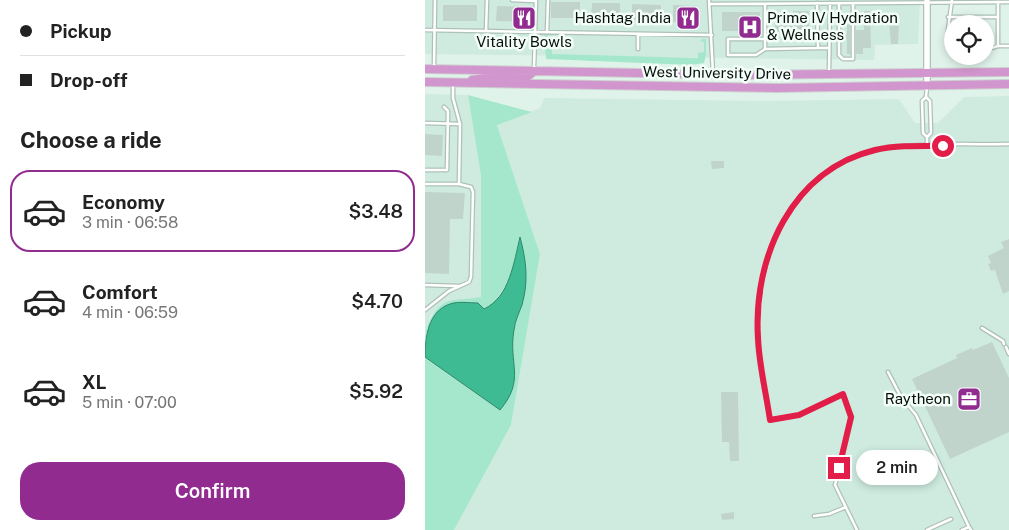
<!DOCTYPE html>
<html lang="en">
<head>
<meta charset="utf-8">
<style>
  :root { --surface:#fff; --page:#f6f6f6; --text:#222; --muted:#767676; --line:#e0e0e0; --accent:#922b90 }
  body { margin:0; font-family:"Public Sans",sans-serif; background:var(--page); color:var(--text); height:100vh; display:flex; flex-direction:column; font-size:19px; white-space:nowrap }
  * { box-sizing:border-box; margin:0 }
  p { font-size:16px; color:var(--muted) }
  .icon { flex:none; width:28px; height:28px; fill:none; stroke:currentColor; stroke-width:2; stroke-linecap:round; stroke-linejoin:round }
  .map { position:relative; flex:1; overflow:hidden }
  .drawer { display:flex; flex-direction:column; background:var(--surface); width:425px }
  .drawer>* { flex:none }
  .guide { display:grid; align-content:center; height:110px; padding:0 20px; background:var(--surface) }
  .controls { position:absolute; left:519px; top:15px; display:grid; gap:10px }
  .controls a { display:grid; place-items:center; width:50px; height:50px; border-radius:50%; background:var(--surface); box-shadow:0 2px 8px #0003; font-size:25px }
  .end { position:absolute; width:22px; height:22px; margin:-11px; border:6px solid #e11d48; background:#fff; box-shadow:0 0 0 2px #fff }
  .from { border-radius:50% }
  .bubble { position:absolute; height:35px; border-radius:18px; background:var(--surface); box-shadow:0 2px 8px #0003; font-size:16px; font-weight:600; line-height:35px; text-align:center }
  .guide b { display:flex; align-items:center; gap:18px; height:48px; font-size:19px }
  .guide b+b { border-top:1px solid var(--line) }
  .guide i { width:12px; height:12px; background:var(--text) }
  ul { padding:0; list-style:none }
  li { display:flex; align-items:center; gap:15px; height:82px; margin:0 10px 8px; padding:0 10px; border:2px solid transparent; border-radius:20px }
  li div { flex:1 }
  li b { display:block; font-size:19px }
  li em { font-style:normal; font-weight:600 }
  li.on { border-color:var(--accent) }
  li>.icon { width:45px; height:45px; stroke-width:1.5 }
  h2 { padding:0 20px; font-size:22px; line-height:60px }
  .primary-button { display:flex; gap:10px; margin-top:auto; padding:10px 20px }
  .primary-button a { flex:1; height:58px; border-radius:20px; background:var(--accent); color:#fff; font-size:20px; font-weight:600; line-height:58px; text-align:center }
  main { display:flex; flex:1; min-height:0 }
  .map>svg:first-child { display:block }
</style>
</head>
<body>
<main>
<section class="drawer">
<div class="guide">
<b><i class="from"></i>Pickup</b>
<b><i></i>Drop-off</b>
</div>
<h2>Choose a ride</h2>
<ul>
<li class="on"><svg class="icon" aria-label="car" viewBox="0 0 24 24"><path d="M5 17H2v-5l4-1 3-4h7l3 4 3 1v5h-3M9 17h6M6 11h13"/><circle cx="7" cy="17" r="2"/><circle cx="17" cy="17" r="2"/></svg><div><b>Economy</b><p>3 min · 06:58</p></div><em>$3.48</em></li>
<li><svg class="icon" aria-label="car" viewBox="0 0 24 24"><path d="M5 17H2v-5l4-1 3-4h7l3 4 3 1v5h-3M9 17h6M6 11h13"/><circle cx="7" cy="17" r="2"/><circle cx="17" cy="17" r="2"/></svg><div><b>Comfort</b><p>4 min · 06:59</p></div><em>$4.70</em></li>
<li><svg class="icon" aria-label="car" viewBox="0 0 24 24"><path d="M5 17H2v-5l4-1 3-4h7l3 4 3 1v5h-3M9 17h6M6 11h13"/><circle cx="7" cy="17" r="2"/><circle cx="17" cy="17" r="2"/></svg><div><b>XL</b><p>5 min · 07:00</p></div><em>$5.92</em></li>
</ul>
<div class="primary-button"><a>Confirm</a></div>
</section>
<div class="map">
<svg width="584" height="530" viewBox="0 0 584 530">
  <rect width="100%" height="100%" fill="#e0f3eb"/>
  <path fill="#cfebdf" d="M0,0H495L493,44L450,45L449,60L0,54Z
    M0,94L43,95L56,176V298L22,302L6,315L0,334Z
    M584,96V530H29L86,425L115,254L72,125L115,108L119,98L338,101L474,99L490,123H513L539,97Z"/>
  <path fill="#a4e7cc" d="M119,35L125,36L126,38H121V48L127,49V54L273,58V53L279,52V42L275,41L277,39H281V55L279,63L266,65L121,59Z
    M43,95L107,112L72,125L115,254L86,425L29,530H0V357L74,410C101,383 83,361 89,330C90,321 95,313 97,304C101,286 95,257 94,238L86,277L68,305L3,328L0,340C0,326 9,306 24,301C34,299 45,299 56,297V176Z"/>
  <path fill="#3fbb94" stroke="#2e876b" d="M95,237C101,260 104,280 97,305C94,313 90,321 89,330C83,364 101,379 75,410L0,357C0,338 3,311 25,304C33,301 45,303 53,303L59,309C85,297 89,261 95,237Z"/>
  <path fill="#c1d4cb" d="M126,2H155V18H126Z
    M167,3H195V20H166Z
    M207,4L236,5V21L207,20Z
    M18,5H52V21H18Z
    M248,5L270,6V22H248Z
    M72,6L104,7V22L71,21Z
    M368,11H384V39L356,40V34H350V21H368Z
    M439,11H445L446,48H438V54H431V30H439Z
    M297,12H335V31H297Z
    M422,14H425V54H422V39H417V34H422Z
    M474,21L473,44H466L464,22Z
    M0,134L18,135L17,156L0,155Z
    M286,161H299V168L287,169Z
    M0,192L40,193L38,219H25L24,274L0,273Z
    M584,239V291L578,294L570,270L566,271L563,264L566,263L563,256L579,248L576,242Z
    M567,342L584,378V432L525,459L487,379L532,358L531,355L547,348L548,350Z
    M296,392H313L314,461H305L304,442H297Z
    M309,512V519L297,520L296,514Z"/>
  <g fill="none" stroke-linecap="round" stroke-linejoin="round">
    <g stroke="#aec1b9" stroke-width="5">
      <path id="service" d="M87,0L110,1
        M284,0L288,73
        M527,0L522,37L528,48
        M573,2V46H584
        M392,3L393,48H404
        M414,3V55L418,59H428V4
        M285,4L584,2
        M340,4V49L393,48
        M523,17H573
        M0,30L287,35
        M61,31L62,0
        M122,32L123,0
        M340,39H303V55H331L340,49
        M213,49V34
        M560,50L573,46
        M9,68L10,0
        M109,68L111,0
        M404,72L405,3
        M502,86L501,97L497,101L498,133L502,137V146
        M501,97L505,101L506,133L502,137
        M0,123L35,124
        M0,170H22L23,111L19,107
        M0,184H34L35,124L28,98V84
        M0,285L33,286
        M0,310L24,291L44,282L46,277L48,192L46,187L34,184
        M557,328L578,341L579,344
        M581,347L584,354
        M463,372L476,397L491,415L544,527
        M389,516L404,514L421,507
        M432,530L410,485L427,417L418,395L374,415L345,420C340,390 332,360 332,330C332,255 366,173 444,152C483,141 543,145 584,144
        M502,530L526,519
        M537,530L544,527L546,530"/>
    </g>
    <g stroke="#aec1b9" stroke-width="8">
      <path id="tertiary" d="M502,84V0"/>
    </g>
    <g stroke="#cecfce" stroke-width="10">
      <path id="trunk" d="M0,69L318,75L584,72
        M47,80L60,78L100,79L109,71
        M0,82L352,88L584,84"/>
    </g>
    <use href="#service" stroke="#fff" stroke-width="2.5"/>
    <use href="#tertiary" stroke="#fff" stroke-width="5.5"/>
    <use href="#trunk" stroke="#d296ce" stroke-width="8"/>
  </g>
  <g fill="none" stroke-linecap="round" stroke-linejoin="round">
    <path stroke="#e11d48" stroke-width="6" d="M414,468L426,417L418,394L374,415L345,420C341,392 334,365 333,337C328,257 367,170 450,150C472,145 496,146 518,146"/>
  </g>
  <defs>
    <g id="restaurant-square" transform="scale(1.25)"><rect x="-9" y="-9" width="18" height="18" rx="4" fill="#922b90" stroke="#f3fef9"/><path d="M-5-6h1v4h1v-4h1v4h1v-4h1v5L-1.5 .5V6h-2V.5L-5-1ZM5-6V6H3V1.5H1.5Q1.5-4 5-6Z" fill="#fff"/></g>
    <g id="hospital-square" transform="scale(1.25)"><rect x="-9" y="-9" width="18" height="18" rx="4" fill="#922b90" stroke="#f3fef9"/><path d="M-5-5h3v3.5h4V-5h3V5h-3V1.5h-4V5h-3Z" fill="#fff"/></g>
    <g id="office-square" transform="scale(1.25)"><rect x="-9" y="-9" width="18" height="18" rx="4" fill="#922b90" stroke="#f3fef9"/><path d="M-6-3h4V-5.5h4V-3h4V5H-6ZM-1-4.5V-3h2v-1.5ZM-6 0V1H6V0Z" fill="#fff"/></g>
  </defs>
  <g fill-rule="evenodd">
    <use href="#restaurant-square" x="99" y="18"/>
    <use href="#restaurant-square" x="263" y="18"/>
    <use href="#hospital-square" x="325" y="27"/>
    <use href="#office-square" x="544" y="399"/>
  </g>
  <g text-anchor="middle" stroke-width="5" stroke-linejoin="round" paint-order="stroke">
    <g font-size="15" fill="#080f0c" stroke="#f3fef9" text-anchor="end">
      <text x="246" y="23">Hashtag India</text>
      <text x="342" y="23" text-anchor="start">Prime IV Hydration<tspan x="342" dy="17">&amp; Wellness</tspan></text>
      <text x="99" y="47" text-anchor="middle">Vitality Bowls</text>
      <text x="526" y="404">Raytheon</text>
    </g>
    <g font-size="15" fill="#080f0c" stroke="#f3fef9">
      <text transform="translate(292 73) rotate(1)" y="5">West University Drive</text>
    </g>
  </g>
</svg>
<div class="controls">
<a><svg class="icon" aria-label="locate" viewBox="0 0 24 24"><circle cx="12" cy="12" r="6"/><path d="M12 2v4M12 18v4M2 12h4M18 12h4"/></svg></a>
</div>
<i class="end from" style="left:518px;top:146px"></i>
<i class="end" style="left:414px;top:468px"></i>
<div class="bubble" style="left:431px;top:450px;width:82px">2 min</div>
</div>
</main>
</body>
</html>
